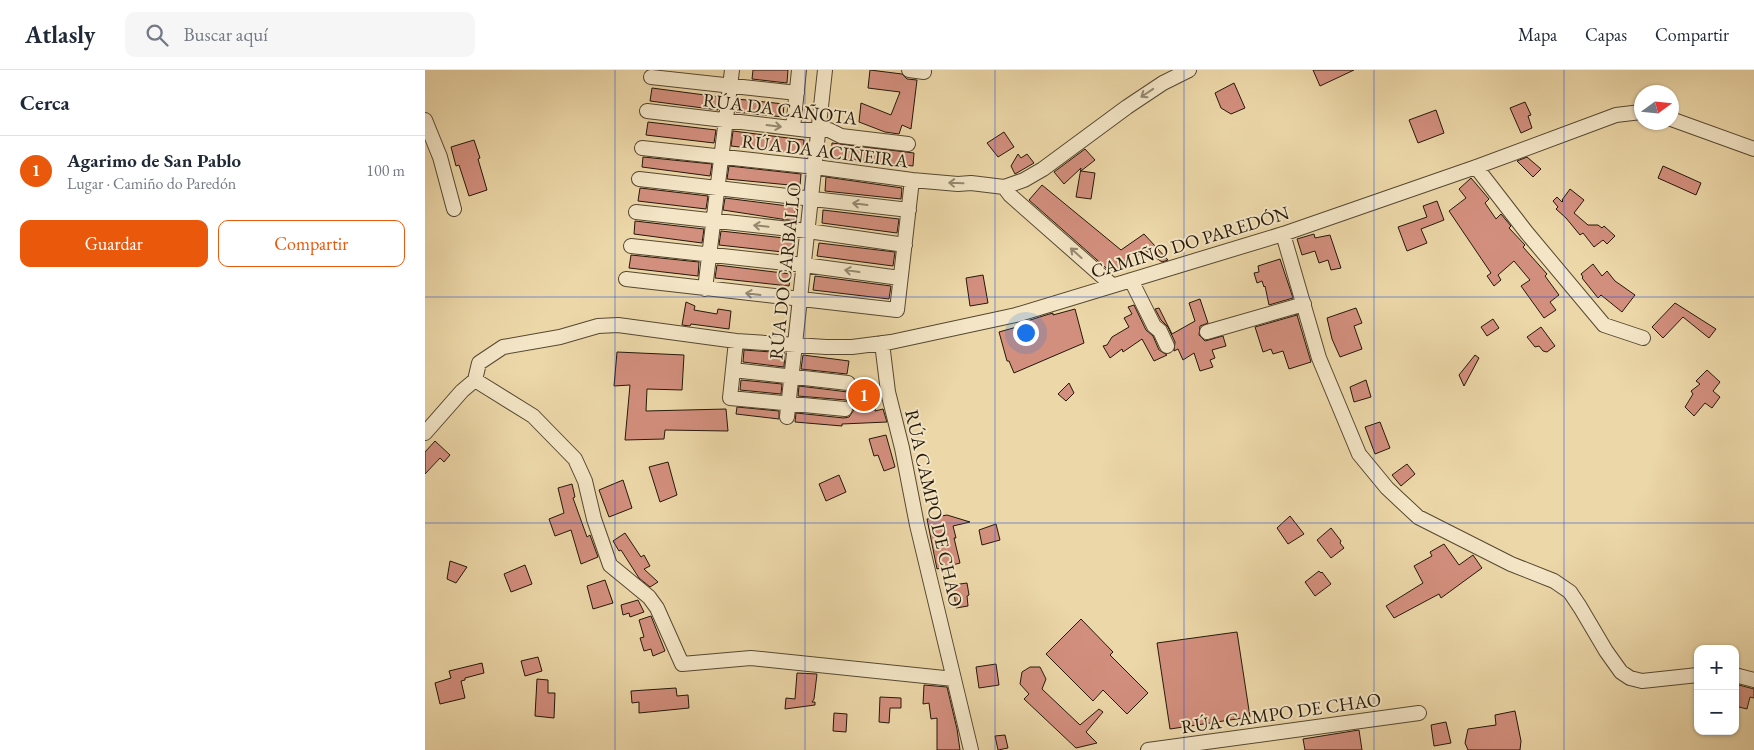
<!DOCTYPE html>
<html lang="es">
<meta charset="utf-8">
<style>
:root{--surface:#fff;--page:#f6f6f7;--text:#1f2937;--muted:#747a83;--line:#e0e1e3;--accent:#ea580c}
body{margin:0;font-family:"EB Garamond",serif;background:var(--page);color:var(--text)}
.controls{position:absolute;right:15px;bottom:15px;display:grid;overflow:hidden;border-radius:10px;box-shadow:0 1px 4px #0004}
.controls button{width:45px;height:45px;display:grid;place-items:center;padding:0;border:0;border-bottom:1px solid var(--line);background:var(--surface);color:var(--text);font:25px sans-serif}
.compass{position:absolute;left:1209px;top:15px;width:45px;height:45px;border-radius:50%;background:var(--surface);box-shadow:0 1px 4px #0004;rotate:75deg}
.you{position:absolute;left:600px;top:262px;width:18px;height:18px;margin:-12px;border:4px solid #fff;border-radius:50%;background:#1a73e8;box-shadow:0 0 0 8px #1a73e833}
.badge{display:grid;place-items:center;width:32px;height:32px;border-radius:50%;background:var(--accent);color:#fff;font-size:16px;font-weight:700}
.pin{position:absolute;translate:-50% -50%;border:2px solid #fff;box-shadow:0 1px 5px #0006}
.list{margin:0;padding:0;list-style:none}
h2{display:flex;justify-content:space-between;align-items:center;height:65px;margin:0;padding:0 20px;font-size:21px}
h2 small{font-size:16px;font-weight:400;color:var(--muted)}
.list li{display:grid;grid-template-columns:32px 1fr auto;gap:15px;align-items:center;box-sizing:border-box;height:70px;padding:0 20px;border-top:1px solid var(--line)}
.list b{display:block;font-size:19px;white-space:nowrap}
.list p{margin:0;font-size:16px;white-space:nowrap;color:var(--muted)}
.list em{font-size:16px;font-style:normal;color:var(--muted)}
.actions{display:flex;gap:10px;padding:15px 20px}
.actions a{flex:1;padding:11px 0;border:1px solid var(--accent);border-radius:10px;text-align:center;font-size:18px;color:var(--accent)}
.actions .main{background:var(--accent);color:#fff}
.icon{flex:none;width:28px;height:28px;fill:none;stroke:currentColor;stroke-width:2;stroke-linecap:round;stroke-linejoin:round}
.map{position:relative;flex:none;width:1329px;height:680px;overflow:hidden}
header{display:flex;align-items:center;gap:30px;box-sizing:border-box;height:70px;padding:0 25px;background:var(--surface);border-bottom:1px solid var(--line)}
header strong{font-size:24px}
nav{display:flex;gap:28px;margin-inline-start:auto;font-size:18px}
.search{width:350px;height:45px;background:var(--page);display:flex;align-items:center;gap:12px;box-sizing:border-box;padding:0 18px;border-radius:10px;color:var(--muted);font-size:19px}
main{display:flex}
aside{flex:1;background:var(--surface)}
.map>svg:first-child{display:block}
.building{fill:#d38f7e;stroke:#241809}
.lines{fill:none;stroke-linecap:round;stroke-linejoin:round}
.minor-casing{stroke:#564831;stroke-width:16}
.minor{stroke:#f3e5c6;stroke-width:14}
.oneway{stroke:#968971}
.grid{fill:none;stroke:#1d4ed8;stroke-width:1;stroke-opacity:0.55}
.labels{text-anchor:middle;dominant-baseline:central;stroke-width:4;stroke-linejoin:round;paint-order:stroke}
.street-label{font-size:19px;fill:#241809;stroke:#f3e5c6}
</style>
<header>
<strong>Atlasly</strong>
<div class="search"><svg class="icon" aria-label="search" viewBox="0 0 24 24"><circle cx="10" cy="10" r="6"/><path d="M15 15l6 6"/></svg>Buscar aquí</div>
<nav><a>Mapa</a><a>Capas</a><a>Compartir</a></nav>
</header>
<main>
<aside>
<h2>Cerca<small></small></h2>
<ul class="list">
<li><span class="badge">1</span><div><b>Agarimo de San Pablo</b><p>Lugar · Camiño do Paredón</p></div><em>100 m</em></li>
</ul>
<div class="actions"><a class="main">Guardar</a><a>Compartir</a></div>
</aside>
<div class="map">
<svg width="1329" height="680" viewBox="0 0 1329 680">
<rect width="100%" height="100%" fill="#ecd7a8"/>
<filter id="stains"><feTurbulence type="fractalNoise" baseFrequency=".004" numOctaves="4"/><feColorMatrix values="0 0 0 0 .2 0 0 0 0 .09 0 0 0 0 .02 0 0 0 .5 -.17"/></filter>
<radialGradient id="worn" r=".72"><stop offset=".6" stop-color="#630" stop-opacity="0"/><stop offset="1" stop-color="#630" stop-opacity=".3"/></radialGradient>
<path class="building" d="M 328,0 L 363,0 L 362,13 L 327,9 Z
M 445,0 L 477,4 L 482,9 L 492,10 L 486,59 L 477,55 L 474,64 L 460,62 L 434,52 L 436,33 L 466,45 L 475,22 L 443,18 Z
M 888,0 L 929,0 L 895,16 Z
M 809,13 L 820,38 L 806,44 L 796,38 L 790,23 Z
M 227,18 L 295,27 L 293,40 L 225,31 Z
M 312,29 L 359,34 L 358,47 L 311,42 Z
M 1100,32 L 1106,45 L 1103,46 L 1107,58 L 1096,63 L 1085,38 Z
M 1011,40 L 1019,63 L 993,73 L 984,50 Z
M 223,52 L 291,60 L 289,73 L 221,65 Z
M 308,61 L 379,70 L 378,84 L 306,76 Z
M 579,62 L 589,77 L 573,87 L 562,73 Z
M 49,70 L 55,88 L 53,89 L 62,120 L 44,126 L 34,95 L 31,96 L 26,77 Z
M 407,73 L 489,83 L 488,96 L 406,87 Z
M 660,79 L 670,90 L 656,101 L 670,103 L 666,129 L 651,127 L 656,98 L 639,114 L 629,102 Z
M 593,84 L 596,88 L 602,84 L 609,93 L 590,104 L 586,96 Z
M 218,87 L 287,94 L 285,106 L 217,97 Z
M 1102,87 L 1116,99 L 1108,107 L 1092,91 Z
M 304,96 L 376,104 L 375,116 L 302,109 Z
M 1238,96 L 1276,113 L 1271,125 L 1233,108 Z
M 401,107 L 477,118 L 476,129 L 400,121 Z
M 1046,108 L 1064,129 L 1060,133 L 1071,149 L 1076,144 L 1086,156 L 1084,158 L 1100,175 L 1098,177 L 1122,204 L 1120,206 L 1134,225 L 1125,232 L 1131,240 L 1119,248 L 1096,216 L 1105,210 L 1089,191 L 1073,205 L 1076,210 L 1069,216 L 1062,206 L 1066,203 L 1024,141 L 1041,128 L 1034,119 Z
M 617,115 L 696,180 L 719,164 L 743,190 L 737,192 L 727,185 L 725,186 L 722,181 L 711,186 L 707,182 L 688,204 L 604,130 Z
M 215,118 L 283,126 L 281,139 L 213,131 Z
M 1145,119 L 1159,130 L 1149,143 L 1163,155 L 1173,155 L 1177,158 L 1179,156 L 1190,166 L 1182,174 L 1178,170 L 1169,177 L 1158,163 L 1155,165 L 1141,148 L 1131,139 L 1133,137 L 1128,131 L 1132,127 L 1137,132 L 1138,131 L 1137,130 Z
M 300,128 L 371,137 L 369,151 L 298,140 Z
M 1012,131 L 1019,150 L 996,159 L 1002,173 L 982,181 L 973,157 L 1002,147 L 998,136 Z
M 398,140 L 474,149 L 472,163 L 397,153 Z
M 210,151 L 279,159 L 277,173 L 209,164 Z
M 296,161 L 368,169 L 367,183 L 294,175 Z
M 889,164 L 890,168 L 905,165 L 916,198 L 906,200 L 903,190 L 894,193 L 890,181 L 877,185 L 872,169 Z
M 394,173 L 470,182 L 468,196 L 392,186 Z
M 206,185 L 274,192 L 273,206 L 204,198 Z
M 855,189 L 868,228 L 844,235 L 840,216 L 839,217 L 837,211 L 832,213 L 829,203 L 834,202 L 833,196 Z
M 1168,194 L 1177,206 L 1182,201 L 1190,211 L 1210,225 L 1197,242 L 1176,225 L 1173,228 L 1157,208 L 1158,207 L 1156,204 Z
M 292,195 L 366,204 L 364,216 L 290,208 Z
M 558,205 L 563,233 L 545,236 L 541,208 Z
M 390,206 L 466,216 L 464,229 L 388,220 Z
M 775,229 L 783,253 L 775,256 L 774,265 L 780,271 L 798,266 L 801,276 L 787,280 L 790,288 L 785,290 L 788,297 L 775,301 L 769,283 L 758,290 L 753,279 L 749,281 L 750,272 L 743,257 L 736,250 L 730,239 L 734,238 L 747,264 L 770,251 L 764,233 Z
M 261,232 L 270,236 L 269,240 L 292,244 L 293,239 L 306,241 L 304,259 L 266,254 L 265,256 L 257,255 Z
M 1250,233 L 1291,259 L 1284,268 L 1258,247 L 1238,268 L 1227,257 Z
M 709,235 L 721,260 L 728,266 L 734,280 L 742,285 L 729,291 L 717,269 L 698,282 L 697,279 L 685,288 L 678,276 L 682,275 L 687,267 L 704,257 L 699,248 L 707,244 L 703,237 Z
M 931,238 L 937,253 L 929,256 L 937,279 L 915,287 L 907,269 L 902,248 Z
M 650,239 L 659,273 L 589,303 L 584,291 L 582,291 L 574,262 L 599,255 L 599,252 L 621,245 L 628,243 L 628,245 Z
M 872,245 L 886,292 L 864,299 L 858,281 L 848,284 L 846,279 L 838,282 L 830,257 Z
M 1068,249 L 1074,258 L 1062,266 L 1056,257 Z
M 1116,257 L 1130,276 L 1122,282 L 1118,281 L 1114,276 L 1110,277 L 1102,267 Z
M 319,280 L 360,283 L 359,297 L 318,292 Z
M 192,282 L 259,285 L 257,320 L 222,319 L 221,341 L 301,339 L 303,361 L 240,360 L 239,369 L 200,370 L 205,315 L 189,316 Z
M 378,285 L 424,291 L 422,304 L 376,299 Z
M 1050,285 L 1054,288 L 1039,316 L 1034,305 Z
M 1282,300 L 1295,312 L 1288,321 L 1295,327 L 1287,338 L 1280,333 L 1269,346 L 1260,337 L 1268,324 L 1266,321 L 1275,314 L 1271,311 Z
M 316,310 L 357,314 L 356,324 L 315,320 Z
M 431,310 L 452,313 L 450,341 L 458,339 L 462,352 L 417,354 L 417,356 L 370,352 L 371,343 L 419,348 L 424,347 L 429,340 L 428,335 L 421,330 L 373,326 L 374,316 L 423,322 L 430,319 Z
M 941,310 L 946,327 L 929,332 L 925,317 Z
M 644,313 L 649,323 L 641,331 L 633,324 Z
M 312,337 L 354,341 L 354,349 L 311,344 Z
M 955,352 L 965,378 L 950,384 L 940,357 Z
M 461,365 L 470,397 L 459,401 L 453,385 L 449,386 L 444,369 Z
M 10,371 L 25,385 L 19,392 L 15,388 L 0,404 L 0,382 Z
M 243,392 L 252,425 L 235,432 L 224,397 Z
M 982,394 L 990,404 L 976,416 L 967,405 Z
M 414,405 L 421,422 L 401,431 L 394,414 Z
M 198,410 L 207,438 L 184,447 L 174,420 Z
M 147,414 L 150,427 L 148,428 L 162,467 L 165,465 L 173,487 L 156,494 L 146,460 L 130,466 L 124,449 L 139,443 L 133,418 Z
M 522,445 L 545,452 L 528,456 L 531,468 L 529,468 L 535,493 L 512,499 L 502,449 Z
M 865,446 L 879,464 L 863,474 L 852,458 Z
M 571,454 L 575,470 L 557,475 L 554,460 Z
M 906,458 L 916,471 L 915,473 L 919,478 L 906,488 L 892,470 Z
M 200,463 L 216,487 L 219,485 L 225,496 L 219,499 L 233,512 L 225,517 L 214,508 L 196,480 L 194,481 L 188,471 Z
M 1019,474 L 1034,495 L 1048,485 L 1057,498 L 1016,528 L 1014,524 L 969,548 L 961,536 L 998,513 L 989,496 L 1007,486 L 1005,482 Z
M 25,491 L 42,497 L 31,513 L 22,509 Z
M 100,495 L 107,514 L 86,522 L 79,504 Z
M 894,501 L 896,503 L 897,502 L 906,514 L 890,526 L 880,512 Z
M 180,510 L 188,533 L 168,539 L 162,516 Z
M 542,513 L 544,525 L 542,526 L 543,536 L 531,538 L 528,515 Z
M 213,530 L 219,542 L 205,547 L 204,543 L 198,545 L 196,535 Z
M 226,546 L 240,581 L 228,586 L 226,579 L 219,581 L 215,568 L 219,567 L 214,550 Z
M 656,549 L 688,582 L 685,585 L 723,623 L 702,644 L 678,620 L 668,631 L 621,584 Z
M 812,562 L 825,647 L 745,659 L 732,573 Z
M 113,587 L 117,601 L 100,606 L 96,591 Z
M 57,593 L 59,603 L 40,608 L 40,610 L 36,611 L 40,628 L 15,634 L 10,613 L 26,608 L 24,601 Z
M 571,594 L 574,615 L 554,618 L 551,597 Z
M 605,597 L 615,597 L 621,609 L 617,619 L 655,655 L 674,639 L 678,642 L 661,662 L 672,673 L 651,678 L 599,629 L 604,624 L 595,614 L 597,602 Z
M 372,603 L 392,604 L 389,629 L 387,632 L 390,632 L 390,635 L 360,639 L 361,628 L 370,629 Z
M 112,609 L 123,610 L 123,623 L 130,623 L 129,648 L 110,646 Z
M 1310,614 L 1329,619 L 1329,628 L 1325,627 L 1322,639 L 1310,636 Z
M 499,615 L 522,617 L 532,659 L 535,680 L 512,680 L 512,648 L 506,649 L 504,633 L 498,634 Z
M 251,618 L 252,626 L 263,625 L 264,638 L 214,643 L 214,632 L 207,633 L 206,621 Z
M 455,627 L 476,628 L 476,638 L 465,638 L 464,653 L 454,652 Z
M 1090,641 L 1096,671 L 1095,680 L 1043,680 L 1040,673 L 1043,659 L 1071,655 L 1070,645 Z
M 409,643 L 422,644 L 421,662 L 408,661 Z
M 1021,652 L 1026,673 L 1009,676 L 1006,655 Z
M 934,660 L 937,680 L 880,680 L 878,669 Z
M 580,665 L 583,678 L 573,680 L 570,666 Z"/>
<g class="lines">
<defs>
<path id="minor" d="M 484,0 L 499,2
M 226,7 L 372,23
M 222,41 L 383,60 L 404,60 L 416,66 L 483,74
M 1246,49 L 1329,79
M 0,50 L 15,87 L 29,139
M 368,58 L 374,0
M 217,78 L 390,97 L 487,110 L 533,114 L 546,113 L 579,117 L 599,110 L 618,99 L 702,37 L 738,13 L 764,0
M 1051,97 L 1102,163 L 1179,255 L 1218,268
M 214,109 L 484,140
M 579,117 L 585,125 L 687,215
M 211,142 L 383,161 L 480,175
M 858,164 L 894,288 L 934,384 L 962,418 L 993,447 L 1086,494 L 1129,511 L 1145,522 L 1155,537 L 1181,581 L 1196,602 L 1205,608 L 1217,611 L 1273,605
M 206,176 L 379,195 L 475,208
M 201,209 L 472,240 L 487,110
M 706,210 L 729,256 L 735,261 L 742,276
M 280,219 L 307,0
M 782,262 L 879,234
M 311,271 L 305,328 L 420,339
M 457,273 L 463,322 L 477,378 L 492,455 L 546,680
M 308,300 L 423,313
M 50,310 L 54,293 L 78,277 L 135,267 L 173,256 L 193,255 L 311,271 L 401,277 L 427,277 L 466,272 L 591,245 L 858,164 L 1051,97 L 1191,45 L 1216,42
M 362,347 L 400,0
M 0,363 L 37,321 L 50,310 L 108,346 L 150,389 L 160,411 L 169,449 L 185,495 L 224,527 L 232,538 L 257,594 L 326,588 L 529,609
M 1310,605 L 1329,610
M 723,680 L 994,643"/>
</defs>
<use href="#minor" class="minor-casing"/>
<use href="#minor" class="minor"/>
</g>
<defs><path id="oneway-shaft" d="M-6 0H5M1.5-3L5.5 0L1.5 3" fill="none" stroke-width="1.6" stroke-linecap="round" stroke-linejoin="round" transform="scale(1.25)"/></defs>
<g class="oneway">
<use href="#oneway-shaft" transform="translate(722 23) rotate(146)"/>
<use href="#oneway-shaft" transform="translate(349 56) rotate(7)"/>
<use href="#oneway-shaft" transform="translate(531 113) rotate(-178)"/>
<use href="#oneway-shaft" transform="translate(435 134) rotate(-173)"/>
<use href="#oneway-shaft" transform="translate(336 156) rotate(-174)"/>
<use href="#oneway-shaft" transform="translate(651 183) rotate(-138)"/>
<use href="#oneway-shaft" transform="translate(427 201) rotate(-172)"/>
<use href="#oneway-shaft" transform="translate(328 224) rotate(-173)"/>
</g>
<path class="grid" d="M 190,0 L 190,680M 380,0 L 380,680M 570,0 L 570,680M 759,0 L 759,680M 949,0 L 949,680M 1139,0 L 1139,680M 0,227 L 1329,227M 0,453 L 1329,453"/>
<g class="labels">
<g class="street-label">
<text transform="translate(355 39) rotate(7)">RÚA DA CAÑOTA</text>
<text transform="translate(400 81) rotate(7)">RÚA DA ACIÑEIRA</text>
<text transform="translate(765 172) rotate(-17)">CAMIÑO DO PAREDÓN</text>
<text transform="translate(360 201) rotate(-84)">RÚA DO CARBALLO</text>
<text transform="translate(509 438) rotate(77)">RÚA CAMPO DE CHAO</text>
<text transform="translate(856 643) rotate(-8)">RÚA CAMPO DE CHAO</text>
</g>
</g>
<rect width="100%" height="100%" filter="url(#stains)"/>
<rect width="100%" height="100%" fill="url(#worn)"/>
</svg>
<div class="controls">
<button>+</button>
<button>−</button>
</div>
<svg class="compass" viewBox="-18 -18 36 36"><path d="M0-13l5 13h-10z" fill="#e53935"/><path d="M0 13l5-13h-10z" fill="#747a83"/></svg>
<div class="you"></div>
<div class="pin badge" style="left:439px;top:325px">1</div>
</div>
</main>
